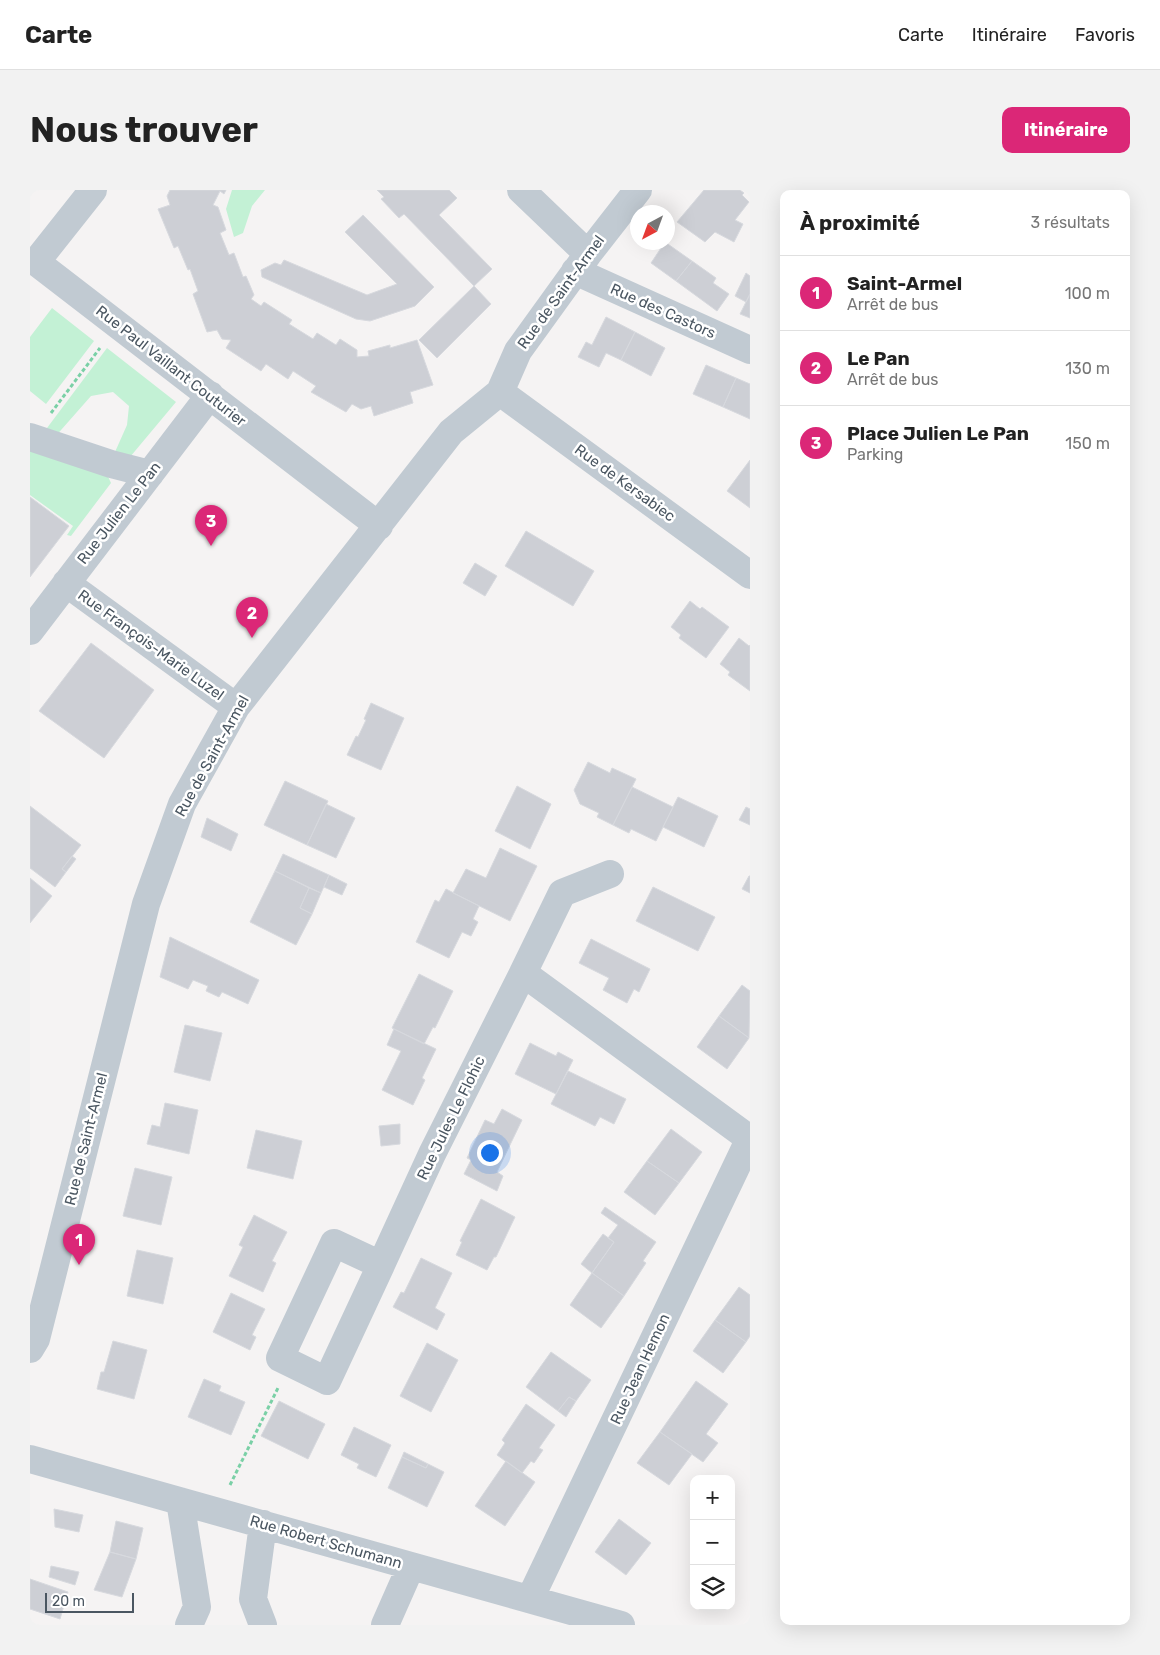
<!DOCTYPE html>
<html lang="fr">
<meta charset="utf-8">
<style>
:root{--surface:#fff;--page:#f2f2f2;--text:#222;--muted:#767676;--line:#e0e0e0;--accent:#db2777}
body{margin:0;font-family:Rubik,sans-serif;background:var(--page);color:var(--text)}
.controls{position:absolute;right:15px;bottom:15px;display:grid;overflow:hidden;border-radius:10px;box-shadow:0 5px 20px #0002}
.controls button{width:45px;height:45px;display:grid;place-items:center;padding:0;border:0;border-bottom:1px solid var(--line);background:var(--surface);color:var(--text);font:25px sans-serif}
.compass{position:absolute;left:600px;top:15px;width:45px;height:45px;border-radius:50%;background:var(--surface);box-shadow:0 5px 20px #0002;rotate:221deg}
.scale{position:absolute;left:15px;bottom:12px;width:89px;box-sizing:border-box;padding-left:5px;border:2px solid #4a5661;border-top:0;font-size:14px;line-height:18px;white-space:nowrap;color:#4a5661;-webkit-text-stroke:4px #fff;paint-order:stroke}
.you{position:absolute;left:459px;top:962px;width:18px;height:18px;margin:-12px;border:4px solid #fff;border-radius:50%;background:#1a73e8;box-shadow:0 0 0 8px #1a73e833}
.badge{display:grid;place-items:center;width:32px;height:32px;border-radius:50%;background:var(--accent);color:#fff;font-size:16px;font-weight:700}
.pin{position:absolute;translate:-50% -41px;filter:drop-shadow(0 1px 2px #0008)}
.pin::after{content:'';position:absolute;top:26px;width:18px;height:15px;background:inherit;clip-path:polygon(0 0,100% 0,50% 100%)}
.list{margin:0;padding:0;list-style:none}
h2{display:flex;justify-content:space-between;align-items:center;height:65px;margin:0;padding:0 20px;font-size:21px}
h2 small{font-size:16px;font-weight:400;color:var(--muted)}
.list li{display:grid;grid-template-columns:32px 1fr auto;gap:15px;align-items:center;box-sizing:border-box;height:75px;padding:0 20px;border-top:1px solid var(--line)}
.list b{display:block;font-size:19px;white-space:nowrap}
.list p{margin:0;font-size:16px;white-space:nowrap;color:var(--muted)}
.list em{font-size:16px;font-style:normal;color:var(--muted)}
.icon{flex:none;width:28px;height:28px;fill:none;stroke:currentColor;stroke-width:2;stroke-linecap:round;stroke-linejoin:round}
.map{position:relative;flex:none;width:720px;height:1435px;overflow:hidden;border-radius:10px}
header{display:flex;align-items:center;gap:30px;box-sizing:border-box;height:70px;padding:0 25px;background:var(--surface);border-bottom:1px solid var(--line)}
header strong{font-size:24px}
nav{display:flex;gap:28px;margin-inline-start:auto;font-size:18px}
.intro{display:flex;align-items:center;justify-content:space-between;box-sizing:border-box;height:120px;padding:0 30px}
h1{margin:0;font-size:35px}
.button{padding:12px 22px;border-radius:10px;background:var(--accent);color:#fff;font-size:18px;font-weight:700}
main{display:flex;gap:30px;padding:0 30px}
aside{flex:1;background:var(--surface);border-radius:10px;box-shadow:0 5px 20px #0002}
.map>svg:first-child{display:block}
.green{fill:#c3f1d5}
.building{fill:#cdcfd5;stroke:#d7d9de}
.lines{fill:none;stroke-linecap:round;stroke-linejoin:round}
.path{stroke:#7ad0a6;stroke-width:3;stroke-dasharray:4 2.5;stroke-linecap:butt}
.minor{stroke:#c1cad2;stroke-width:28}
.labels{text-anchor:middle;dominant-baseline:central;stroke-width:5;stroke-linejoin:round;paint-order:stroke}
.street-label{font-size:15px;fill:#4a5661;stroke:#fff}
</style>
<header>
<strong>Carte</strong>
<nav><a>Carte</a><a>Itinéraire</a><a>Favoris</a></nav>
</header>
<div class="intro"><h1>Nous trouver</h1><a class="button">Itinéraire</a></div>
<main>
<div class="map">
<svg width="720" height="1435" viewBox="0 0 720 1435">
<rect width="100%" height="100%" fill="#f5f3f3"/>
<path class="green" d="M 202,0 L 235,0 L 222,16 L 213,43 L 204,47 L 196,19 Z
M 22,118 L 64,151 L 16,214 L 0,201 L 0,147 Z
M 77,158 L 146,212 L 100,267 L 85,262 L 97,235 L 99,216 L 83,202 L 61,206 L 24,248 L 14,242 Z
M 0,259 L 75,280 L 81,293 L 41,346 L 37,345 L 43,336 L 0,305 Z"/>
<path class="building" d="M 140,0 L 196,0 L 194,4 L 190,1 L 183,15 L 188,17 L 196,40 L 190,43 L 199,65 L 204,63 L 213,87 L 216,86 L 224,105 L 221,109 L 231,116 L 234,112 L 262,130 L 259,134 L 283,149 L 287,143 L 306,155 L 310,149 L 327,160 L 327,167 L 339,166 L 338,161 L 360,155 L 360,158 L 387,150 L 403,195 L 380,202 L 383,213 L 344,226 L 341,216 L 331,219 L 322,214 L 316,222 L 281,202 L 286,196 L 263,181 L 258,189 L 236,174 L 231,181 L 196,158 L 201,150 L 192,149 L 187,140 L 177,142 L 163,104 L 168,101 L 160,79 L 158,80 L 148,56 L 144,58 L 128,19 L 140,15 L 137,6 Z
M 347,0 L 419,0 L 427,8 L 409,25 L 462,79 L 444,96 L 374,24 L 369,28 L 351,9 L 354,7 Z
M 674,0 L 710,0 L 714,3 L 712,5 L 719,12 L 705,30 L 713,34 L 704,52 L 685,42 L 675,52 L 647,32 Z
M 333,25 L 404,97 L 385,116 L 340,131 L 326,129 L 232,87 L 231,80 L 245,73 L 251,75 L 254,70 L 337,105 L 367,94 L 315,42 Z
M 635,52 L 662,71 L 646,91 L 621,73 Z
M 662,71 L 686,88 L 683,93 L 699,104 L 687,121 L 646,91 Z
M 716,83 L 720,86 L 720,104 L 716,112 L 705,106 Z
M 444,96 L 461,114 L 407,168 L 389,150 Z
M 720,104 L 720,128 L 710,124 Z
M 576,127 L 605,142 L 591,170 L 576,163 L 569,177 L 548,167 L 556,152 L 562,155 Z
M 605,142 L 635,158 L 621,186 L 591,170 Z
M 676,175 L 706,188 L 693,217 L 663,204 Z
M 706,188 L 720,194 L 720,229 L 693,217 Z
M 720,270 L 720,318 L 697,301 Z
M 0,307 L 39,336 L 0,387 Z
M 496,341 L 564,381 L 543,416 L 475,376 Z
M 445,373 L 467,386 L 455,406 L 433,393 Z
M 660,411 L 670,419 L 672,417 L 699,437 L 676,468 L 649,448 L 651,445 L 641,437 Z
M 709,448 L 719,456 L 720,455 L 720,501 L 698,485 L 700,482 L 690,474 Z
M 61,453 L 124,500 L 74,568 L 9,521 Z
M 341,513 L 374,528 L 351,580 L 317,565 L 326,546 L 328,547 L 336,530 L 334,529 Z
M 558,572 L 580,583 L 582,578 L 606,589 L 583,635 L 567,627 L 569,623 L 550,614 L 544,600 Z
M 255,591 L 298,611 L 277,655 L 234,635 Z
M 487,596 L 521,614 L 500,659 L 465,641 Z
M 602,597 L 643,617 L 626,651 L 601,639 L 599,643 L 583,635 Z
M 648,607 L 688,626 L 674,657 L 633,637 Z
M 296,614 L 325,628 L 306,668 L 277,655 Z
M 0,616 L 51,655 L 32,679 L 36,682 L 25,697 L 0,678 Z
M 716,617 L 720,619 L 720,635 L 709,630 Z
M 177,628 L 208,644 L 201,661 L 171,647 Z
M 470,658 L 507,676 L 480,731 L 423,703 L 436,679 L 456,688 Z
M 253,664 L 299,685 L 291,703 L 245,681 Z
M 42,666 L 46,669 L 36,682 L 32,679 Z
M 245,681 L 279,698 L 270,718 L 282,724 L 266,755 L 220,732 Z
M 299,685 L 317,694 L 312,705 L 294,697 Z
M 719,686 L 720,686 L 720,703 L 712,699 Z
M 0,688 L 22,706 L 0,733 Z
M 623,697 L 685,727 L 668,761 L 606,731 Z
M 279,698 L 291,703 L 282,724 L 270,718 Z
M 416,699 L 449,716 L 443,729 L 448,732 L 441,746 L 432,742 L 419,768 L 386,752 L 405,710 L 409,712 Z
M 140,747 L 229,790 L 218,814 L 192,802 L 189,807 L 176,801 L 178,796 L 163,790 L 158,799 L 130,787 Z
M 561,749 L 620,779 L 609,802 L 604,799 L 597,813 L 573,800 L 579,788 L 549,773 Z
M 389,784 L 423,801 L 405,838 L 403,837 L 394,854 L 362,838 Z
M 712,795 L 720,801 L 719,848 L 689,826 Z
M 689,826 L 719,848 L 697,879 L 667,857 Z
M 155,835 L 192,843 L 180,891 L 144,882 Z
M 364,839 L 406,859 L 392,888 L 395,890 L 383,915 L 352,900 L 371,861 L 357,855 Z
M 500,853 L 526,866 L 528,862 L 543,870 L 526,904 L 485,884 Z
M 538,881 L 596,909 L 584,934 L 570,927 L 565,936 L 521,914 Z
M 135,913 L 168,920 L 159,964 L 117,954 L 122,935 L 130,937 Z
M 472,919 L 492,930 L 467,982 L 473,986 L 467,1001 L 434,984 L 441,970 L 437,968 L 455,930 L 464,934 Z
M 370,934 L 370,954 L 351,956 L 349,936 Z
M 641,939 L 672,962 L 649,993 L 617,971 Z
M 226,940 L 272,951 L 263,989 L 217,978 Z
M 617,971 L 649,993 L 625,1025 L 594,1002 Z
M 105,978 L 142,987 L 131,1035 L 93,1026 Z
M 451,1009 L 485,1027 L 466,1067 L 464,1067 L 457,1080 L 426,1065 L 432,1052 L 430,1051 Z
M 575,1017 L 626,1052 L 613,1071 L 616,1073 L 594,1106 L 562,1083 L 584,1052 L 578,1048 L 588,1035 L 571,1023 Z
M 224,1025 L 257,1042 L 242,1071 L 246,1073 L 233,1102 L 199,1086 L 213,1057 L 209,1055 Z
M 573,1044 L 584,1052 L 562,1083 L 551,1074 Z
M 107,1060 L 143,1068 L 133,1114 L 97,1106 Z
M 391,1068 L 422,1083 L 405,1118 L 415,1124 L 407,1140 L 363,1117 L 371,1102 L 374,1103 Z
M 562,1083 L 594,1106 L 571,1138 L 540,1115 Z
M 709,1097 L 720,1105 L 720,1146 L 716,1152 L 685,1130 Z
M 201,1103 L 235,1119 L 222,1145 L 226,1147 L 220,1160 L 183,1142 Z
M 685,1130 L 716,1152 L 693,1183 L 663,1161 Z
M 83,1151 L 117,1160 L 104,1209 L 67,1199 L 71,1182 L 74,1182 Z
M 397,1153 L 428,1170 L 401,1222 L 370,1206 Z
M 521,1162 L 561,1190 L 546,1211 L 539,1207 L 528,1221 L 496,1197 Z
M 174,1189 L 191,1196 L 189,1201 L 215,1212 L 201,1245 L 158,1227 Z
M 666,1191 L 698,1214 L 676,1244 L 688,1253 L 673,1272 L 630,1242 Z
M 539,1207 L 546,1211 L 536,1227 L 528,1221 Z
M 249,1211 L 295,1234 L 278,1269 L 231,1246 Z
M 496,1214 L 525,1235 L 509,1258 L 513,1260 L 504,1273 L 501,1271 L 492,1283 L 467,1265 L 475,1253 L 472,1250 Z
M 324,1237 L 361,1255 L 346,1287 L 327,1278 L 329,1274 L 311,1265 Z
M 630,1242 L 662,1264 L 639,1295 L 607,1273 Z
M 374,1262 L 398,1274 L 396,1278 L 372,1267 Z
M 372,1267 L 396,1278 L 398,1274 L 414,1282 L 397,1317 L 358,1298 Z
M 476,1271 L 505,1292 L 475,1336 L 445,1316 Z
M 24,1319 L 53,1325 L 49,1342 L 25,1337 Z
M 589,1329 L 621,1353 L 596,1385 L 565,1362 Z
M 86,1331 L 113,1338 L 106,1369 L 80,1362 Z
M 80,1362 L 106,1369 L 92,1407 L 64,1400 Z
M 21,1376 L 49,1382 L 45,1395 L 19,1387 Z
M 0,1389 L 38,1402 L 30,1429 L 0,1419 Z"/>
<g class="lines">
<path class="path" d="M 21,223 L 70,158
M 200,1295 L 248,1198"/>
<path class="minor" d="M 63,0 L 6,72 L 349,336
M 491,0 L 558,64
M 545,81 L 720,160
M 470,202 L 720,385
M 0,247 L 81,274 L 120,284
M 36,393 L 206,517
M 0,441 L 180,205
M 493,783 L 532,703 L 580,684
M 351,1075 L 297,1191 L 250,1168 L 304,1053 L 351,1075 L 402,964 L 493,783 L 720,949
M 0,1159 L 6,1149 L 116,714 L 152,614 L 206,517 L 421,242 L 470,202 L 488,161 L 558,64 L 608,0
M 0,1269 L 591,1435
M 150,1311 L 167,1417 L 159,1435
M 500,1409 L 720,948
M 233,1435 L 223,1409 L 233,1334
M 355,1435 L 381,1376"/>
</g>
<g class="labels">
<g class="street-label">
<text transform="translate(531 102) rotate(-54)">Rue de Saint-Armel</text>
<text transform="translate(633 121) rotate(24)">Rue des Castors</text>
<text transform="translate(141 176) rotate(38)">Rue Paul Vaillant Couturier</text>
<text transform="translate(595 293) rotate(36)">Rue de Kersabiec</text>
<text transform="translate(89 323) rotate(-52)">Rue Julien Le Pan</text>
<text transform="translate(121 455) rotate(36)">Rue François-Marie Luzel</text>
<text transform="translate(182 566) rotate(-61)">Rue de Saint-Armel</text>
<text transform="translate(421 928) rotate(-64)">Rue Jules Le Flohic</text>
<text transform="translate(56 949) rotate(-76)">Rue de Saint-Armel</text>
<text transform="translate(610 1179) rotate(-65)">Rue Jean Hemon</text>
<text transform="translate(296 1352) rotate(16)">Rue Robert Schumann</text>
</g>
</g>
</svg>
<div class="controls">
<button>+</button>
<button>−</button>
<button><svg class="icon" aria-label="layers" viewBox="0 0 24 24"><path d="M12 4l9 5-9 5-9-5zM3 14l9 5 9-5"/></svg></button>
</div>
<svg class="compass" viewBox="-18 -18 36 36"><path d="M0-13l5 13h-10z" fill="#e53935"/><path d="M0 13l5-13h-10z" fill="#767676"/></svg>
<div class="scale">20 m</div>
<div class="you"></div>
<div class="pin badge" style="left:49px;top:1075px">1</div>
<div class="pin badge" style="left:222px;top:448px">2</div>
<div class="pin badge" style="left:181px;top:356px">3</div>
</div>
<aside>
<h2>À proximité<small>3 résultats</small></h2>
<ul class="list">
<li><span class="badge">1</span><div><b>Saint-Armel</b><p>Arrêt de bus</p></div><em>100 m</em></li>
<li><span class="badge">2</span><div><b>Le Pan</b><p>Arrêt de bus</p></div><em>130 m</em></li>
<li><span class="badge">3</span><div><b>Place Julien Le Pan</b><p>Parking</p></div><em>150 m</em></li>
</ul>
</aside>
</main>
